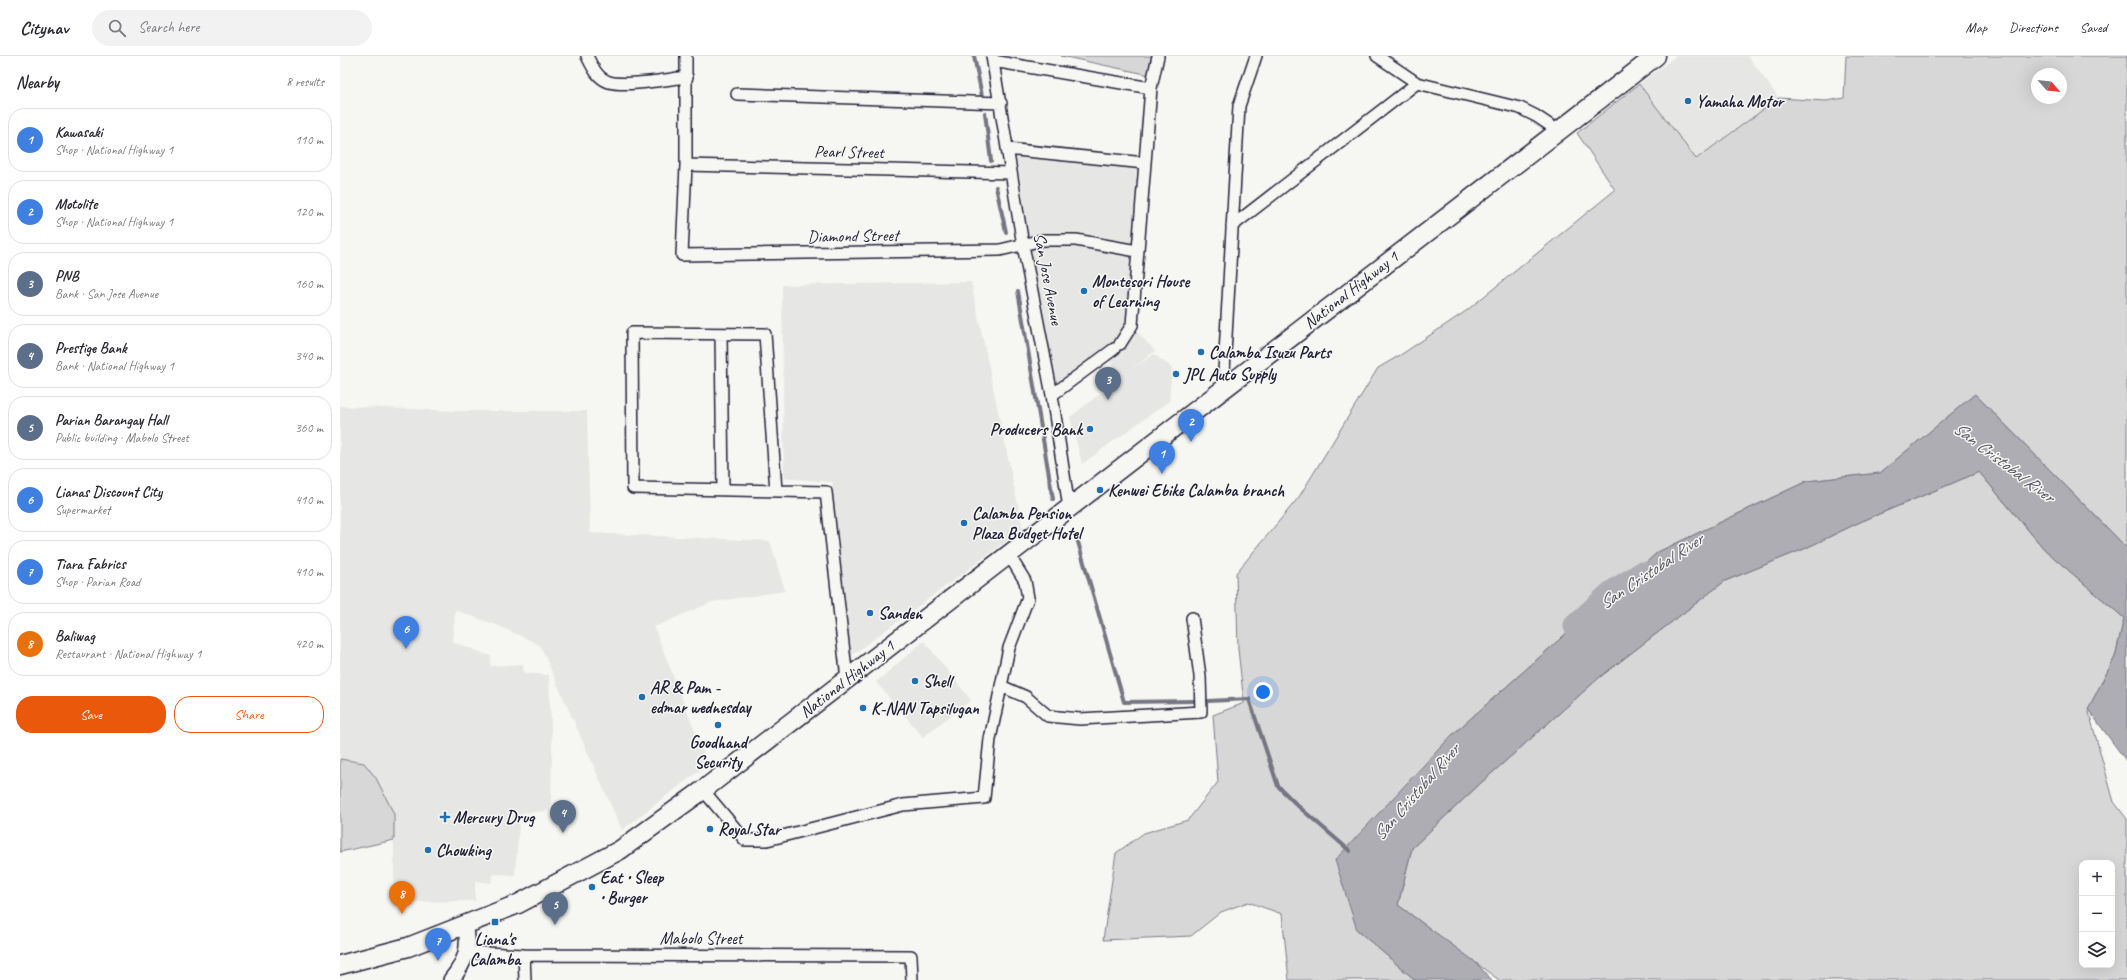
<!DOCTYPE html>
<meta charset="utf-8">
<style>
:root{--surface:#fff;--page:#f2f2f3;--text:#2b2b33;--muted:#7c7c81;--line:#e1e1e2;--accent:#ea580c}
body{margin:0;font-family:Caveat,sans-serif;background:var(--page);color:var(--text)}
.controls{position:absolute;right:12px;bottom:12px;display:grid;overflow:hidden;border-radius:8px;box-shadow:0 4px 16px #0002}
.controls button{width:36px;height:36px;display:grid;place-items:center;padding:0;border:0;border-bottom:1px solid var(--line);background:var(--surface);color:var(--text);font:20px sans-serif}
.compass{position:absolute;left:1691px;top:12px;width:36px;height:36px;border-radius:50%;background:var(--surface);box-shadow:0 4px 16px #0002;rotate:117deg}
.you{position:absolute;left:923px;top:636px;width:14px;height:14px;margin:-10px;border:3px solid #fff;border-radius:50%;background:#1a73e8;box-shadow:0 0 0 6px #1a73e833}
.badge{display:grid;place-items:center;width:26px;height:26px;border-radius:50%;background:var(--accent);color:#fff;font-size:13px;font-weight:700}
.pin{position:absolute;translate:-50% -33px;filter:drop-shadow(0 1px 2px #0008)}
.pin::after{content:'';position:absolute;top:21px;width:14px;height:12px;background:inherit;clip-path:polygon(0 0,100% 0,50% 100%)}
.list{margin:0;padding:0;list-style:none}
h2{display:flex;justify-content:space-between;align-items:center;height:52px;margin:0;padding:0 16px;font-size:17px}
h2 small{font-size:13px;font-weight:400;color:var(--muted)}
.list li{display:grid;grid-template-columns:26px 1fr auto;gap:12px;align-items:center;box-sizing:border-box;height:64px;margin:0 8px 8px;padding:0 8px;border:1px solid var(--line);border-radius:16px}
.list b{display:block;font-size:15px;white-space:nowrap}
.list p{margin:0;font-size:13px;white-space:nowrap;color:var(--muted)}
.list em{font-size:13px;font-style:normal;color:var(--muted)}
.actions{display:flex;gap:8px;padding:12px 16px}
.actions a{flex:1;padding:9px 0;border:1px solid var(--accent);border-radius:16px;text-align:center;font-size:14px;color:var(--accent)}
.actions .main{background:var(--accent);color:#fff}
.icon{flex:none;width:22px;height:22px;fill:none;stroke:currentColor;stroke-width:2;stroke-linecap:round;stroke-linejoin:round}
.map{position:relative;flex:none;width:1787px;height:924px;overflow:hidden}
header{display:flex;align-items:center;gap:24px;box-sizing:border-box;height:56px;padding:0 20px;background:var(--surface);border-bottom:1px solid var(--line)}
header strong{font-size:19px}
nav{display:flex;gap:22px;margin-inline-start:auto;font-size:14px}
.search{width:280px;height:36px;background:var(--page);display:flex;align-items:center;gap:10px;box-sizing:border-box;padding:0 14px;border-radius:22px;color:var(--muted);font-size:15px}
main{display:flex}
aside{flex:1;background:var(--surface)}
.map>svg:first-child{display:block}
.built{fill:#e6e6e4}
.green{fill:#d7d7d7;stroke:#7c7c89;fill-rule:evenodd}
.water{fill:#adadb3;stroke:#757583}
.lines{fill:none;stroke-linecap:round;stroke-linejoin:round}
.stream{stroke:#757583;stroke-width:4}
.river{stroke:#adadb3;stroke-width:25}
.minor-casing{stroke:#22223b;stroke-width:14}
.secondary-casing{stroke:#22223b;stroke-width:18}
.trunk-casing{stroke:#22223b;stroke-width:21}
.minor{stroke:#f6f6f2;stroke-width:11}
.secondary{stroke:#f6f6f2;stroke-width:15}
.trunk{stroke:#f6f6f2;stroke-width:18}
.poi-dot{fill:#1f6fb2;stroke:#f6f6f2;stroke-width:1.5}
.labels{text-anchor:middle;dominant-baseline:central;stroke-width:3;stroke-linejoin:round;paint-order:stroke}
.poi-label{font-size:17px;font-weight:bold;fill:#22223b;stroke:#f6f6f2;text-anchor:start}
.street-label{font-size:17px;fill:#22223b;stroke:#f6f6f2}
.water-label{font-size:18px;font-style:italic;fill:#535365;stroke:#f6f6f2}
</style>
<header>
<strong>Citynav</strong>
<div class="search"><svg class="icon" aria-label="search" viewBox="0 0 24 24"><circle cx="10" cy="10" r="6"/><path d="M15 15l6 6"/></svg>Search here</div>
<nav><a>Map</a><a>Directions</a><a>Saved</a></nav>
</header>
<main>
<aside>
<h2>Nearby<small>8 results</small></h2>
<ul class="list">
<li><span class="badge" style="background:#3f7fe0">1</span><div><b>Kawasaki</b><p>Shop · National Highway 1</p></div><em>110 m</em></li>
<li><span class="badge" style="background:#3f7fe0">2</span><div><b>Motolite</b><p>Shop · National Highway 1</p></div><em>120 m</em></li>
<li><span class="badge" style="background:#5c6f8a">3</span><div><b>PNB</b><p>Bank · San Jose Avenue</p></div><em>160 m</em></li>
<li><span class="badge" style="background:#5c6f8a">4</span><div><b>Prestige Bank</b><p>Bank · National Highway 1</p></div><em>340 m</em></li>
<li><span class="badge" style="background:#5c6f8a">5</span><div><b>Parian Barangay Hall</b><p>Public building · Mabolo Street</p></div><em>360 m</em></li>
<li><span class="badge" style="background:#3f7fe0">6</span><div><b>Lianas Discount City</b><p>Supermarket</p></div><em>410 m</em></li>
<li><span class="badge" style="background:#3f7fe0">7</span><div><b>Tiara Fabrics</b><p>Shop · Parian Road</p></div><em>410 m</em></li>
<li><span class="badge" style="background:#e8710a">8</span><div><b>Baliwag</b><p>Restaurant · National Highway 1</p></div><em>420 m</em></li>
</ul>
<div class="actions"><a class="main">Save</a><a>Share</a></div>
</aside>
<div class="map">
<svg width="1787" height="924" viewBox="0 0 1787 924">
<rect width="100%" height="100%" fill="#f6f6f2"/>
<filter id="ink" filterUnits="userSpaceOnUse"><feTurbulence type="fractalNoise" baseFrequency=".025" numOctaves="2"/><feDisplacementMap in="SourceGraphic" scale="8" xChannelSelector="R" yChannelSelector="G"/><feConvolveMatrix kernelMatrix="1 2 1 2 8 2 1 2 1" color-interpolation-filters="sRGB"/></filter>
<g filter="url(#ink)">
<path class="built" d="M 1336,0 L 1408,0 L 1439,42 L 1355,103 L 1299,28 Z
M 676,99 L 797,111 L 787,265 L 815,295 L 791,314 L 814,298 L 832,312 L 829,345 L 742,408 L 730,361 L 782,321 L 764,299 L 717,334 L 713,331 Z
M 631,226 L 683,473 L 508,602 L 492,426 L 444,422 L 442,229 Z
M 0,350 L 116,355 L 247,355 L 250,477 L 430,485 L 445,535 L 372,546 L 314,571 L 368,708 L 282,774 L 200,589 L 159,570 L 115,554 L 113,586 L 151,600 L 150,610 L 183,608 L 184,617 L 209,619 L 212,694 L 211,746 L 208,755 L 180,757 L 175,819 L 153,818 L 151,827 L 135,825 L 135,845 L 57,846 L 54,820 L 54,758 L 24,707 L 0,703 Z
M 584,585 L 631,644 L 583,681 L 536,626 Z"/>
<path class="green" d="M 721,0 L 813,0 L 810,19 Z
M 1506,0 L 1787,0 L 1787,492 L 1635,338 L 1540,417 L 1467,425 L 1318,496 L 1112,679 L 1017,874 L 1075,924 L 949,924 L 942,858 L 908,846 L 881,856 L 851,880 L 763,884 L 776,797 L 804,777 L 848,764 L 878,726 L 873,659 L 904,647 L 898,593 L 896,517 L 959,441 L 1038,312 L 1062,298 L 1126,255 L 1275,134 L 1237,77 L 1299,28 L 1356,103 L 1439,42 L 1486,45 L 1504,42 ZM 1697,18 L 1721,18 L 1721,42 L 1697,42 Z
M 1639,416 L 1705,494 L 1784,562 L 1775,601 L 1748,653 L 1774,746 L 1787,763 L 1787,924 L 1159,924 L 1058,849 L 1072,792 L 1142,726 L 1260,621 L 1385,525 L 1464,493 L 1520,466 ZM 1742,807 L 1772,807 L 1772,909 L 1742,909 Z
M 0,703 L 24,707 L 36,722 L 54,758 L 54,784 L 0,796 Z"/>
<path class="water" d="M 1635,338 L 1787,492 L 1787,706 L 1748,653 L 1775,601 L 1784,562 L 1705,494 L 1639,416 L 1520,466 L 1464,493 L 1385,525 L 1260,621 L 1142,726 L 1072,792 L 1058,849 L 1134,905 L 1152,924 L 1075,924 L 1017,874 L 995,804 L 1112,679 L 1318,496 L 1467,425 L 1540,417 Z"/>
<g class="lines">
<path class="stream" d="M 634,0 L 642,40
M 645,57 L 651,105
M 656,131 L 666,176
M 678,235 L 713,443
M 736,479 L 784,646 L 854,645
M 868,645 L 909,643 L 938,730 L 958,750 L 1010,795"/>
<path class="river" d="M 1236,570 L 1272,537 L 1302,518"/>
<defs>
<path id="minor" d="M 247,0 C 252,10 257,22 269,26 C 286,31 328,23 347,21
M 346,0 L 346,109 L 342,199 L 660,194 L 703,184 L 736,184 L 797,195
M 652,0 L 683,189 L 712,339 L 729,452
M 1037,0 L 1077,27 L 1180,52 L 1196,60 L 1217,74
M 653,5 L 811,32
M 397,38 L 661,47
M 667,93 L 805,107
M 346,109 L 671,117
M 892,170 L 1077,27
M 381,278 L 383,434
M 780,288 L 792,269 L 811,32 L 818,0
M 883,333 L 899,50 L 916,0
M 712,339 L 774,293
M 436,435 L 425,278 L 292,277 L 293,432 L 486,436 L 507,623
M 661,630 L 686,641 L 708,660 L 740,663 L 861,656 L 860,620 L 852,562
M 363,734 L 405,784 L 427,784 L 563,749 L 644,742 L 650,683 L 669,592 L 688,542 L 685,525 L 669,499
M 127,896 L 184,899 L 571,900 L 572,924
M 184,899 L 185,924"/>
<path id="secondary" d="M 111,924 C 125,907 131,891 125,870"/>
<path id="trunk" d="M 0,909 L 68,891 L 178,848 L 280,794 L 363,734 L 1316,0"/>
</defs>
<use href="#minor" class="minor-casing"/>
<use href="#secondary" class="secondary-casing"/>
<use href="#trunk" class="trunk-casing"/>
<use href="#minor" class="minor"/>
<use href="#secondary" class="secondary"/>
<use href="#trunk" class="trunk"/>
</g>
</g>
<g class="poi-dot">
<circle cx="1348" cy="45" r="4"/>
<circle cx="744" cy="235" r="4"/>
<circle cx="861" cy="296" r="4"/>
<circle cx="836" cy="318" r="4"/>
<circle cx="750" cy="373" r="4"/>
<circle cx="760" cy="434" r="4"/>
<circle cx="624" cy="467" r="4"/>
<circle cx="530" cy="557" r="4"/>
<circle cx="575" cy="625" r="4"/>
<circle cx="302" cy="641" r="4"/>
<circle cx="523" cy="652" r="4"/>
<circle cx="378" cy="669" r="4"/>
<path d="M103 755h4v4h4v4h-4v4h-4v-4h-4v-4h4z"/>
<circle cx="370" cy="773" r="4"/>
<circle cx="88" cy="794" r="4"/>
<circle cx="252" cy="831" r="4"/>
<rect x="151" y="862" width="8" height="8" rx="2"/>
</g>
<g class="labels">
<g class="poi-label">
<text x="1356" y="45">Yamaha Motor</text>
<text x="752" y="225">Montesori House<tspan x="752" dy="20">of Learning</tspan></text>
<text x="869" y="296">Calamba Isuzu Parts</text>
<text x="844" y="318">JPL Auto Supply</text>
<text x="742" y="373" text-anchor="end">Producers Bank</text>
<text x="768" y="434">Kenwei Ebike Calamba branch</text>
<text x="632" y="457">Calamba Pension<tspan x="632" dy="20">Plaza Budget Hotel</tspan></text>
<text x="538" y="557">Sanden</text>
<text x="583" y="625">Shell</text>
<text x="310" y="631">AR &amp; Pam -<tspan x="310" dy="20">edmar wednesday</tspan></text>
<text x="531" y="652">K-NAN Tapsilugan</text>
<text x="378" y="686" text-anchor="middle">Goodhand<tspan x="378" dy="20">Security</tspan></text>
<text x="113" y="761">Mercury Drug</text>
<text x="378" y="773">Royal Star</text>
<text x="96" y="794">Chowking</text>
<text x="260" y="821">Eat • Sleep<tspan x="260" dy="20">• Burger</tspan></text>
<text x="155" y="883" text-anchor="middle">Liana's<tspan x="155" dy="20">Calamba</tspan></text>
</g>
<g class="street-label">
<text transform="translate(509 96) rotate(1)">Pearl Street</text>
<text transform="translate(513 180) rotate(-1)">Diamond Street</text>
<text transform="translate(708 223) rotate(79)">San Jose Avenue</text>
<text transform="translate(1011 234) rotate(-38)">National Highway 1</text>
<text transform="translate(507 623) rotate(-38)">National Highway 1</text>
<text x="361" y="882">Mabolo Street</text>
</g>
<g class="water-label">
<text transform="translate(1664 406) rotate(37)">San Cristobal River</text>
<text transform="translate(1311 515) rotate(-34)">San Cristobal River</text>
<text transform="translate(1076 736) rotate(-49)">San Cristobal River</text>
</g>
</g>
</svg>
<div class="controls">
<button>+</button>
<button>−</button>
<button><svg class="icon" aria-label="layers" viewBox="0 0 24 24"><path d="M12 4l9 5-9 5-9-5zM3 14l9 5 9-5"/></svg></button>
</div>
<svg class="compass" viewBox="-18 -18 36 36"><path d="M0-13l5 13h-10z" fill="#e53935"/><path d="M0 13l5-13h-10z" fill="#7c7c81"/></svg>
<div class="you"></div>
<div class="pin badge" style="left:822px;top:418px;background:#3f7fe0">1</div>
<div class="pin badge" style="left:851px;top:386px;background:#3f7fe0">2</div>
<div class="pin badge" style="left:768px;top:344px;background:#5c6f8a">3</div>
<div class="pin badge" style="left:223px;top:777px;background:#5c6f8a">4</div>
<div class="pin badge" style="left:215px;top:869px;background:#5c6f8a">5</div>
<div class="pin badge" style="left:66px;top:593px;background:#3f7fe0">6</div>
<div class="pin badge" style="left:98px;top:905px;background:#3f7fe0">7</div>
<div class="pin badge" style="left:62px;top:858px;background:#e8710a">8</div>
</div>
</main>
